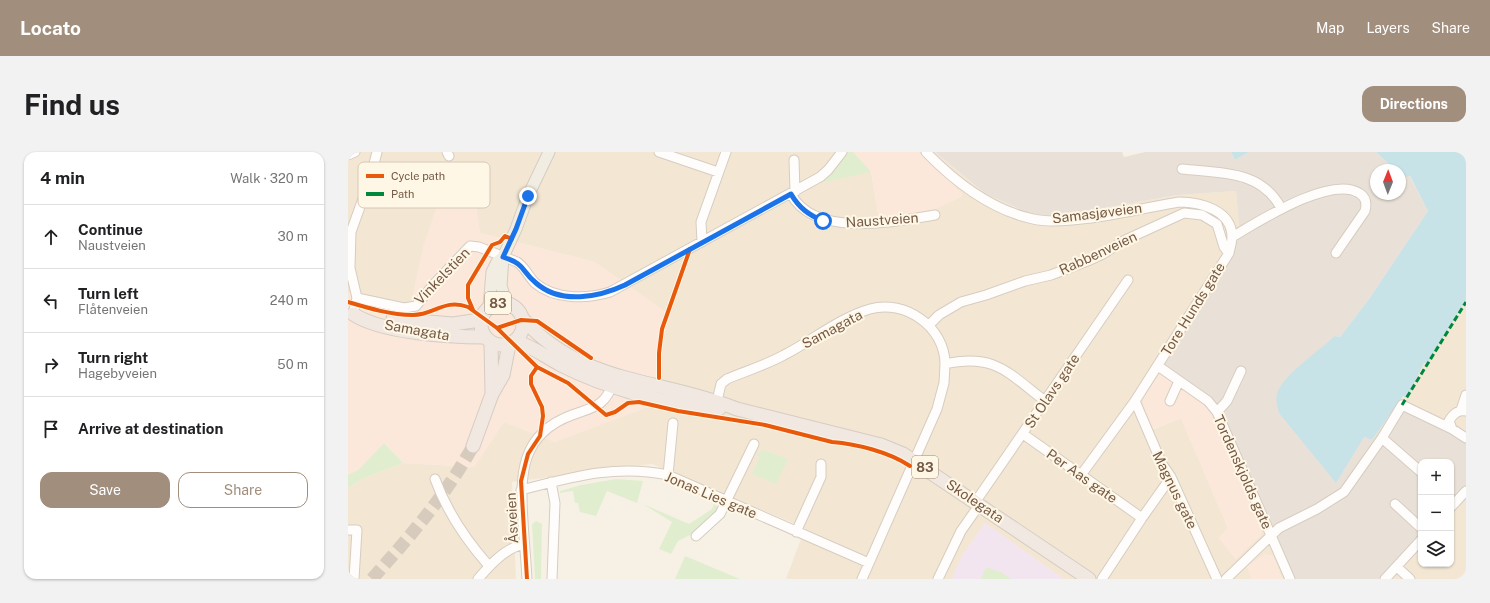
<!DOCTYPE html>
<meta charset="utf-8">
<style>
:root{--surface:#fff;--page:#f2f2f2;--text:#202124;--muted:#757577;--line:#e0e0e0;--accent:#a28e7d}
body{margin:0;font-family:"Public Sans",sans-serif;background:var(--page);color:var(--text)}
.controls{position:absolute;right:12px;bottom:12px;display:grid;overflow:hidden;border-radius:8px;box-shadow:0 1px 3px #0004}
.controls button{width:36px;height:36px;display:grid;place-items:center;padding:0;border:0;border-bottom:1px solid var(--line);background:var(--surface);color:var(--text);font:20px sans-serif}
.compass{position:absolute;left:1022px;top:12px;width:36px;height:36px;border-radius:50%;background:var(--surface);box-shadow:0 1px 3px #0004;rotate:1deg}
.stop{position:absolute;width:12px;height:12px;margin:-9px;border:3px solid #1a73e8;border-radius:50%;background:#fff}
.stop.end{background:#1a73e8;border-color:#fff;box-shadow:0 1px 4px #0008}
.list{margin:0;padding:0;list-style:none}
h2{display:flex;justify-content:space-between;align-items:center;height:52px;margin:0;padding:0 16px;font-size:17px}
h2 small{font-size:13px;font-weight:400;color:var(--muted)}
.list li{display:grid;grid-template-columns:26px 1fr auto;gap:12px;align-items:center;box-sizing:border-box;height:64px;padding:0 16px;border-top:1px solid var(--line)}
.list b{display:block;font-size:15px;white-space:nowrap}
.list p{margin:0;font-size:13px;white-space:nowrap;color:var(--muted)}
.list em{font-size:13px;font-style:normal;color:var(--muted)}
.actions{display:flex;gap:8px;padding:12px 16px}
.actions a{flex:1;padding:9px 0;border:1px solid var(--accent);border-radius:12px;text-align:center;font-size:14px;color:var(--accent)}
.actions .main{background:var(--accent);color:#fff}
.icon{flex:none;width:22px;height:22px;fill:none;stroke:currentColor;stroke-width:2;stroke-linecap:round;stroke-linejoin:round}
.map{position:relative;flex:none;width:1118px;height:427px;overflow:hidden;border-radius:12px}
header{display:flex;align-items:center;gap:24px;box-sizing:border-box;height:56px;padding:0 20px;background:var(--accent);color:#fff}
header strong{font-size:19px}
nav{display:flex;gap:22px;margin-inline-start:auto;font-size:14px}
.intro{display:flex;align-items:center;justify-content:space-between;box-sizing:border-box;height:96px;padding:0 24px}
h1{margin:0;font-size:28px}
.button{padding:10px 18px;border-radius:12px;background:var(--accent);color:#fff;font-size:14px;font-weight:700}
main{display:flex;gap:24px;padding:0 24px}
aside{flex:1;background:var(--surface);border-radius:12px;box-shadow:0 1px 3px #0004}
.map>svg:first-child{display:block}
.residential{fill:#f3e7d4;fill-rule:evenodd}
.commercial{fill:#fbe8da}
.industrial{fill:#e9e1d7}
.education{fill:#f3e5f0}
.green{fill:#e0eecf}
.water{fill:#c7e3e7}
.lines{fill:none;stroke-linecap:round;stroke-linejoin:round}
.highway-tunnel{stroke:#d6cbbd;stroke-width:13;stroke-dasharray:13 6;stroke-linecap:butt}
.minor-casing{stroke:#d6ccc1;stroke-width:11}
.major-casing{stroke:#d5ccc2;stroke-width:13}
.highway-casing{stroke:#d5ccc2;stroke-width:15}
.minor{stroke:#fefdfb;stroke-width:9}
.major{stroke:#f2ede2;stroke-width:11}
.highway{stroke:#f1e8e2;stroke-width:13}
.quiet{stroke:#00873e;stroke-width:3;stroke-dasharray:6 3;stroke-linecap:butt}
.cycleway-casing{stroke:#fff7e6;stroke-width:6}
.cycleway{stroke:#e8590c;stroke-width:4}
.route{stroke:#1a73e8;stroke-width:5}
.labels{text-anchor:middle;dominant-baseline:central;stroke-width:4;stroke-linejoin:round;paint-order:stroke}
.shield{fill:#fff7e6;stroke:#9e8875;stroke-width:1}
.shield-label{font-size:13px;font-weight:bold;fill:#755945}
.street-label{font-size:14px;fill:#755945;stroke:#fff7e6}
.key{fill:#fff7e6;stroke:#d6c8b6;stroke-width:1}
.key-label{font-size:11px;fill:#755945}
</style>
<header>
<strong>Locato</strong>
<nav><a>Map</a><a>Layers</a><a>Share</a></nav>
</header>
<div class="intro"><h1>Find us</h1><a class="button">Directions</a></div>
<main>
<aside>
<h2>4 min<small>Walk · 320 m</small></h2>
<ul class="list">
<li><svg class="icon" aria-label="ahead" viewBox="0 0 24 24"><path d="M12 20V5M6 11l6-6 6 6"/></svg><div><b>Continue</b><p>Naustveien</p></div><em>30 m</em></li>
<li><svg class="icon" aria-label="left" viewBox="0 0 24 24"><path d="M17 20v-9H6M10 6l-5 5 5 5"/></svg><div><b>Turn left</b><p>Flåtenveien</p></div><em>240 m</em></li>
<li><svg class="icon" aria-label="right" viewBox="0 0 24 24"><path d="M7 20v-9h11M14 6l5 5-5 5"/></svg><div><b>Turn right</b><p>Hagebyveien</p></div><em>50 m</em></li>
<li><svg class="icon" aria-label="arrive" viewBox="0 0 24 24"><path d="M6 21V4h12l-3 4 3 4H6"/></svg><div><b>Arrive at destination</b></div></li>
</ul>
<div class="actions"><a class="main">Save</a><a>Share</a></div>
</aside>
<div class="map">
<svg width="1118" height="427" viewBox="0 0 1118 427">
<rect width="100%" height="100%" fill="#f7f1e5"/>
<path class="residential" d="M 0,0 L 505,0 L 523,20 L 531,66 L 604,49 L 614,44 L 599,27 L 570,0 L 587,0 L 638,42 L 680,61 L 712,64 L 829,43 L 888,39 L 892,83 L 850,148 L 833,226 L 872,265 L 947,427 L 934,427 L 925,404 L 899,414 L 904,427 L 438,427 L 457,376 L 304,312 L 164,330 L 168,427 L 0,427 L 0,336 L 16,326 L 55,311 L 126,315 L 156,270 L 207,290 L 247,110 L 132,81 L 127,49 L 76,93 L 62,156 L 0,141 ZM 814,223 L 862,258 L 913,374 L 914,377 L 905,390 L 888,407 L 871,386 L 880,376 L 833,266 L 804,278 Z
M 1118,148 L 1118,291 L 1052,248 L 1055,243 L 1059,245 L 1076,211 L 1079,212 Z
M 1118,347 L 1118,427 L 1039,427 L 1073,393 L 1073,412 L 1103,412 L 1103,363 Z"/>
<path class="commercial" d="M 505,0 L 570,0 L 614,41 L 614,44 L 582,60 L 531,66 L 523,20 Z
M 94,39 L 127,49 L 132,81 L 247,110 L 321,162 L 303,254 L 207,290 L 156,270 L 126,315 L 55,311 L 36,291 L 10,318 L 0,323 L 0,141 L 62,156 L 76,93 Z
M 811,222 L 817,224 L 862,258 L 913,374 L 914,380 L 911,386 L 905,390 L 888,407 L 871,386 L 880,376 L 833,266 L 803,278 L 795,252 L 795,245 Z
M 917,402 L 925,404 L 934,427 L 904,427 L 899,414 Z"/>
<path class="industrial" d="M 587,0 L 774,0 L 776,5 L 797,0 L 883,0 L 887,8 L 901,0 L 1028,0 L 1047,18 L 1028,18 L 1028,42 L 1052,42 L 1052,23 L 1055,25 L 1061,23 L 1080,59 L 1021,147 L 992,185 L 987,184 L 1016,285 L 1024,288 L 1052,248 L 1118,291 L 1118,347 L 1103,363 L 1103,310 L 1073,310 L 1073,393 L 1039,427 L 947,427 L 872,265 L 833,226 L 812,215 L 850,148 L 892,83 L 888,39 L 829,43 L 712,64 L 685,63 L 638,42 Z"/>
<path class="education" d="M 637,371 L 716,427 L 604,427 L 613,405 Z"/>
<path class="green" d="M 501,0 L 505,0 L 523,20 L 471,31 L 485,21 Z
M 36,291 L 55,311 L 16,326 L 0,336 L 0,323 L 10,318 Z
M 416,298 L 440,307 L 428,332 L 404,322 L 412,305 L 407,303 Z
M 268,327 L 295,329 L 289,351 L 259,339 L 248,364 L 232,360 L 230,351 L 227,351 L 225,339 L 212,341 L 212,339 L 233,333 Z
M 295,352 L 341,372 L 364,357 L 366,352 L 372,357 L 346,381 L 330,389 L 323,402 L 311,397 L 324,370 Z
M 188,369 L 194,372 L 193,427 L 187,427 L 184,372 Z
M 337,404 L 392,427 L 327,427 Z
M 638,415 L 653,420 L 663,427 L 633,427 Z"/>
<path class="water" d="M 883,0 L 901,0 L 887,8 Z
M 1028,0 L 1118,0 L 1118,148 L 1079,212 L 1076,211 L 1059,246 L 1055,244 L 1024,288 L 1016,285 L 988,331 L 931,261 C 929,254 927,246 930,239 C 937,222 973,197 987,184 L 992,185 L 1021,147 L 1080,59 L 1062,24 L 1055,25 L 1052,23 L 1052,18 L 1047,18 Z"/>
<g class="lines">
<path class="highway-tunnel" d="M 24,427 C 63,383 96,346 125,294"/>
<defs>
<path id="minor" d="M 99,0 L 101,4
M 311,0 L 370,20
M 578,0 C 607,30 644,58 685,67 C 721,75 793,56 831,50 C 852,50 884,58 884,85 C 884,90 882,96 881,101 L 787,249 L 733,323
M 0,3 L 7,0
M 446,8 L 447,40
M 834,17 C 872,21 913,18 933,56
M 443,42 C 466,86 547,70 587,63
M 884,85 C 910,70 982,23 1011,41 C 1018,45 1019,51 1017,59 L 988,101
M 354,90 L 353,70 L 378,0
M 9,146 L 56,156 L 68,154 L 85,133 L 122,94 L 131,95 L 169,110 C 177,115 180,124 187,131 C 207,148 239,147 262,140 L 472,25 L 480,18 L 494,0
M 5,162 L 9,146 L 2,116 L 3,80 L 22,27 L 29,0
M 581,173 L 591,163 L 613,150 L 638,143 L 677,129 L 703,123 L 742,108 L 755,102 L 775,89 L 836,61 L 854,63 L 869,72 L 876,95 L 881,101
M 810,214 L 860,249 L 869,260 L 942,427
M 369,249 L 373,232 L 379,227 C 398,219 418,213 436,203 C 462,190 493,165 522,157 C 557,147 597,175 597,212 C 647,201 660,221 697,249
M 787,249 L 814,312 L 823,325 L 869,427
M 822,249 L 831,229
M 1113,258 L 1118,243
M 1118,259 C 1109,258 1105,262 1101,269 L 1104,277 L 1118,286
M 869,260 L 879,249 L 893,219
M 675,282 L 794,366
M 1034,286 L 1054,253 L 1104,277
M 320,323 L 325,271
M 87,327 C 99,360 118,388 141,414
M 203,330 L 207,351 L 204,427
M 173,338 C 224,325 268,312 320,323 L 521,411
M 628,349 L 780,128
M 1047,352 L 1073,376
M 1103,355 L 1118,339
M 0,378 L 9,378 L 6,427
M 448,380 L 473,325 L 473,312
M 348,384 L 372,362 L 406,292
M 1049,415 L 1062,427
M 130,427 C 142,413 157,396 176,392
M 179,427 C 178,408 176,388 175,369 C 172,323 172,282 224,263 C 246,255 257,255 266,229
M 514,427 L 589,257 L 596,231 L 597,212
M 590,427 L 613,379 L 632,352
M 754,427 L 794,366 L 823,325
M 878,427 L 931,376 L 969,357 L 996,340 L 1034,286 L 1073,320
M 1037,427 L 1073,388"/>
<path id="major" d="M 155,105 L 153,134 L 159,152
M 141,155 L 144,120 L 149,110 L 155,105 L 168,77 L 180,44 L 201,0"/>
<path id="highway" d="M133 172a21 21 0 1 1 42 0a21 21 0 1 1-42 0Z
M 5,162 C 34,181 101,185 136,185
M 174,166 C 235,234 312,226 389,257 L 533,293 L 555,302 L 741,427
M 45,167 L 105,172 L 132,168
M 168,189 C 185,195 198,205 213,213 C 258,236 322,254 371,257
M 143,191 L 144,241
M 125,294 L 144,242 L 155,223 L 161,193"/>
</defs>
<use href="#minor" class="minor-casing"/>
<use href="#major" class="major-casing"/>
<use href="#highway" class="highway-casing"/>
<use href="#minor" class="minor"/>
<use href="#major" class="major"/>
<use href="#highway" class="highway"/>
<path class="quiet" d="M 1054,253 L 1118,150"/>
<defs>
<path id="cycleway" d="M 0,150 C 20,156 43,163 64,163 C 85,164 96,146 120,155 L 149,176 L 189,215 L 220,231 L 258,263 L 267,260 L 280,251 L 291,250 L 330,259 L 417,273 L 484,290 C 509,292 541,300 562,314
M 125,158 L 120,146 L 120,133 L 144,93 L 152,90 L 157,84 L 164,87
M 149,176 L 173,168 L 189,169 L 243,206
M 311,226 L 311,201 L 314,177 L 342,97
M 179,427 L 173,329 L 180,302 L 192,284 L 195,264 L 194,255 L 183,232 L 183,224 L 189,215"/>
</defs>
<use href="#cycleway" class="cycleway-casing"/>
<use href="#cycleway" class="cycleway"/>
</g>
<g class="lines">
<path class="route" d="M 180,44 L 168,77 L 155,105 C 179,113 172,118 188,131 C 213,153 251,145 277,133 L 443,42 C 451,56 461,63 475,69"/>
</g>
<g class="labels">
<g class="shield">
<rect x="137" y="140" width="26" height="22" rx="3"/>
<rect x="564" y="304" width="26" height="22" rx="3"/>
</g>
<g class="shield-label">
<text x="150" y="151">83</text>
<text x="577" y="315">83</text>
</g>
<g class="street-label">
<text transform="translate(749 61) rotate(-7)">Samasjøveien</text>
<text transform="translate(534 68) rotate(-4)">Naustveien</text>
<text transform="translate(750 101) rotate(-25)">Rabbenveien</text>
<text transform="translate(94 124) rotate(-46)">Vinkelstien</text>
<text transform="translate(845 157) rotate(-58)">Tore Hunds gate</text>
<text transform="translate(484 177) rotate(-28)">Samagata</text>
<text transform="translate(69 178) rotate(10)">Samagata</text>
<text transform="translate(704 239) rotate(-56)">St Olavs gate</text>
<text transform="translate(895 320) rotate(66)">Tordenskjolds gate</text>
<text transform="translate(734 324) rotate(35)">Per Aas gate</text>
<text transform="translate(827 338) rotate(64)">Magnus gate</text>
<text transform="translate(363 343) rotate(23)">Jonas Lies gate</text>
<text transform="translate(627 349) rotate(34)">Skolegata</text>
<text transform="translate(164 366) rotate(-93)">Åsveien</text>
</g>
</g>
<rect x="10" y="10" width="132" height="46" rx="6" class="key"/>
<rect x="18" y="22" width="18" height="4" fill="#e8590c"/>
<rect x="18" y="40" width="18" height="4" fill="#00873e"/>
<g class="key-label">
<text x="43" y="28">Cycle path</text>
<text x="43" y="46">Path</text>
</g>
</svg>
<div class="controls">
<button>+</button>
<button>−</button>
<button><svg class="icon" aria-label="layers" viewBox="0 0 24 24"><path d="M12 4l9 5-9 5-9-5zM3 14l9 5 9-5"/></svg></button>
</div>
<svg class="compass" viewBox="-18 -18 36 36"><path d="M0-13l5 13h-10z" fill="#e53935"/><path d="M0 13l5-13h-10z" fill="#757577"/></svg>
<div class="stop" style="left:475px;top:69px"></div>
<div class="stop end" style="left:180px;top:44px"></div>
</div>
</main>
